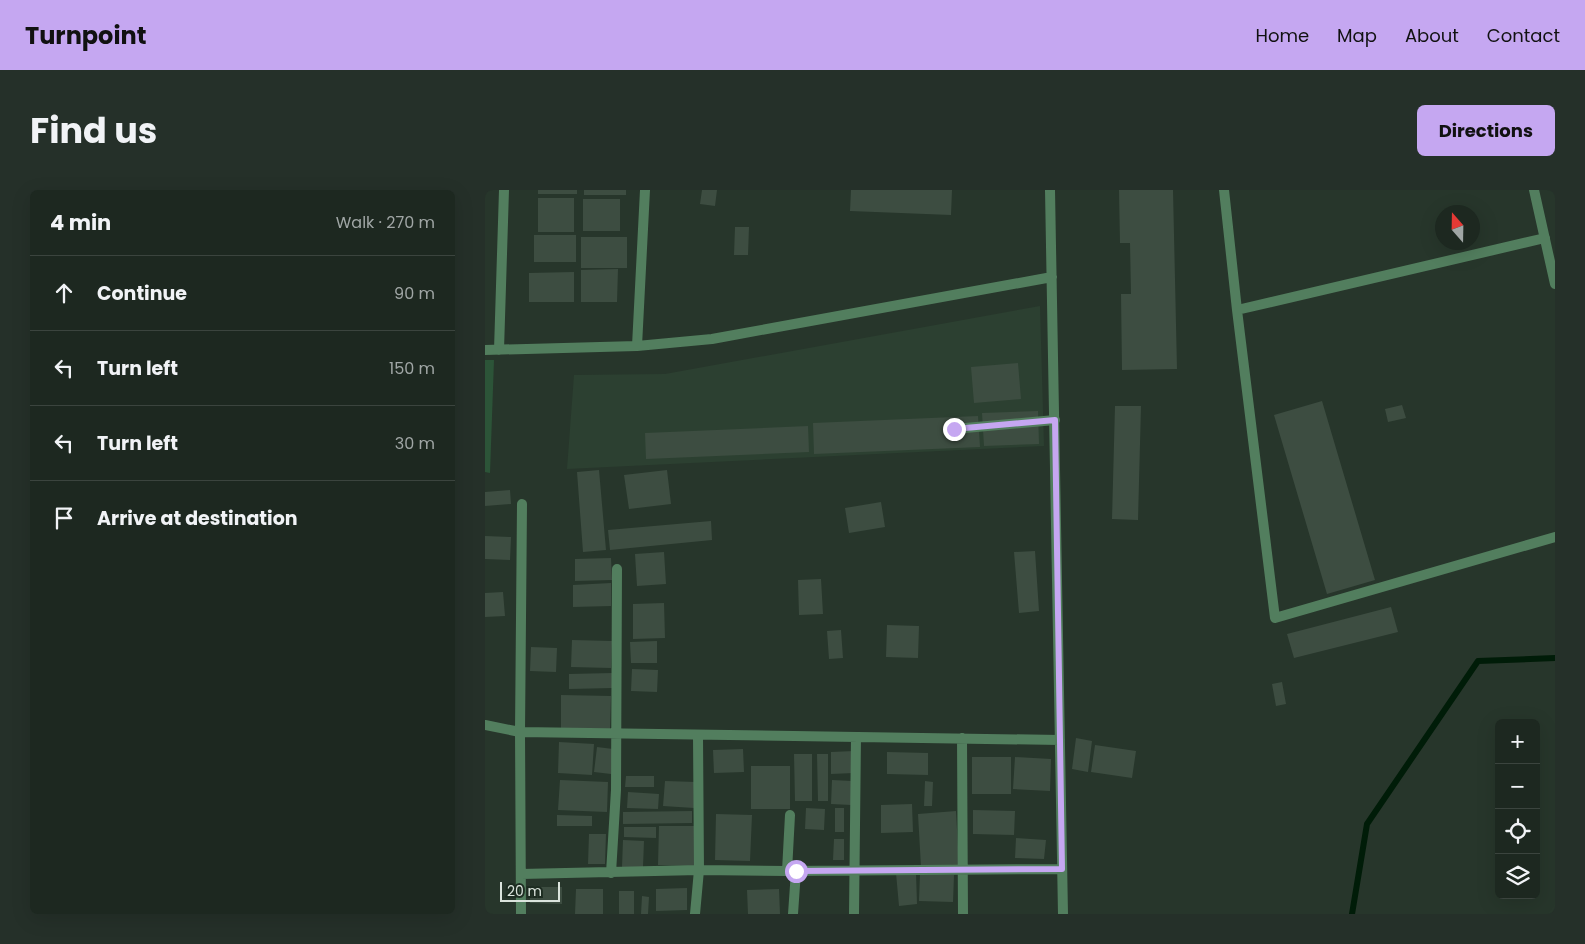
<!DOCTYPE html>
<meta charset="utf-8">
<style>
:root{--surface:#1d2820;--page:#253029;--text:#f1f3f6;--muted:#a0a6a5;--line:#3b443e;--accent:#c5a7f1}
body{margin:0;font-family:Poppins,sans-serif;background:var(--page);color:var(--text)}
.controls{position:absolute;right:15px;bottom:15px;display:grid;overflow:hidden;border-radius:8px;box-shadow:0 5px 20px #0002}
.controls button{width:45px;height:45px;display:grid;place-items:center;padding:0;border:0;border-bottom:1px solid var(--line);background:var(--surface);color:var(--text);font:25px sans-serif}
.compass{position:absolute;left:950px;top:15px;width:45px;height:45px;border-radius:50%;background:var(--surface);box-shadow:0 5px 20px #0002;rotate:340deg}
.scale{position:absolute;left:15px;bottom:12px;width:60px;box-sizing:border-box;padding-left:5px;border:2px solid #dbe4dd;border-top:0;font-size:14px;line-height:18px;white-space:nowrap;color:#dbe4dd;-webkit-text-stroke:4px #1d2c21;paint-order:stroke}
.stop{position:absolute;width:15px;height:15px;margin:-11px;border:4px solid #c5a7f1;border-radius:50%;background:#fff}
.stop.end{background:#c5a7f1;border-color:#fff;box-shadow:0 1px 5px #0008}
.list{margin:0;padding:0;list-style:none}
h2{display:flex;justify-content:space-between;align-items:center;height:65px;margin:0;padding:0 20px;font-size:21px}
h2 small{font-size:16px;font-weight:400;color:var(--muted)}
.list li{display:grid;grid-template-columns:32px 1fr auto;gap:15px;align-items:center;box-sizing:border-box;height:75px;padding:0 20px;border-top:1px solid var(--line)}
.list b{display:block;font-size:19px;white-space:nowrap}
.list em{font-size:16px;font-style:normal;color:var(--muted)}
.icon{flex:none;width:28px;height:28px;fill:none;stroke:currentColor;stroke-width:2;stroke-linecap:round;stroke-linejoin:round}
.map{position:relative;flex:none;width:1070px;height:724px;overflow:hidden;border-radius:8px}
header{display:flex;align-items:center;gap:30px;box-sizing:border-box;height:70px;padding:0 25px;background:var(--accent);color:#111}
header strong{font-size:24px}
nav{display:flex;gap:28px;margin-inline-start:auto;font-size:18px}
.intro{display:flex;align-items:center;justify-content:space-between;box-sizing:border-box;height:120px;padding:0 30px}
h1{margin:0;font-size:35px}
.button{padding:12px 22px;border-radius:8px;background:var(--accent);color:#111;font-size:18px;font-weight:700}
main{display:flex;gap:30px;padding:0 30px}
aside{flex:1;background:var(--surface);border-radius:8px;box-shadow:0 5px 20px #0002}
.map>svg:first-child{display:block}
.built{fill:#2c4031}
.green{fill:#2c5438}
.lines{fill:none;stroke-linecap:round;stroke-linejoin:round}
.stream{stroke:#001c08;stroke-width:6}
.building{fill:#3d4d41}
.service{stroke:#527e5e;stroke-width:10}
.minor{stroke:#527e5e;stroke-width:10}
.route{stroke:#c5a7f1;stroke-width:6}
</style>
<header>
<strong>Turnpoint</strong>
<nav><a>Home</a><a>Map</a><a>About</a><a>Contact</a></nav>
</header>
<div class="intro"><h1>Find us</h1><a class="button">Directions</a></div>
<main>
<aside>
<h2>4 min<small>Walk · 270 m</small></h2>
<ul class="list">
<li><svg class="icon" aria-label="ahead" viewBox="0 0 24 24"><path d="M12 20V5M6 11l6-6 6 6"/></svg><div><b>Continue</b></div><em>90 m</em></li>
<li><svg class="icon" aria-label="left" viewBox="0 0 24 24"><path d="M17 20v-9H6M10 6l-5 5 5 5"/></svg><div><b>Turn left</b></div><em>150 m</em></li>
<li><svg class="icon" aria-label="left" viewBox="0 0 24 24"><path d="M17 20v-9H6M10 6l-5 5 5 5"/></svg><div><b>Turn left</b></div><em>30 m</em></li>
<li><svg class="icon" aria-label="arrive" viewBox="0 0 24 24"><path d="M6 21V4h12l-3 4 3 4H6"/></svg><div><b>Arrive at destination</b></div></li>
</ul>
</aside>
<div class="map">
<svg width="1070" height="724" viewBox="0 0 1070 724">
<rect width="100%" height="100%" fill="#27362b"/>
<path class="built" d="M 555,116 L 559,256 L 82,279 L 89,185 L 180,184 Z"/>
<path class="green" d="M 0,170 L 9,170 L 5,283 L 0,282 Z"/>
<g class="lines">
<path class="stream" d="M 867,724 L 882,634 L 993,471 L 1070,468"/>
</g>
<path class="building" d="M 53,0 L 92,0 L 92,4 L 53,4 Z
M 99,0 L 141,0 L 141,5 L 99,5 Z
M 217,0 L 232,0 L 230,16 L 215,14 Z
M 366,0 L 467,0 L 466,25 L 365,21 Z
M 634,0 L 688,0 L 692,179 L 637,180 L 636,104 L 646,104 L 645,53 L 635,53 Z
M 53,8 L 89,8 L 89,42 L 53,42 Z
M 98,9 L 135,9 L 135,41 L 98,41 Z
M 250,37 L 264,37 L 263,65 L 249,65 Z
M 49,45 L 91,45 L 91,72 L 49,72 Z
M 96,47 L 142,47 L 142,78 L 96,78 Z
M 133,79 L 132,112 L 96,112 L 96,80 Z
M 89,82 L 89,112 L 44,112 L 44,83 Z
M 533,173 L 536,209 L 489,213 L 486,177 Z
M 837,211 L 890,390 L 842,404 L 789,225 Z
M 917,215 L 921,228 L 903,232 L 900,219 Z
M 630,216 L 656,216 L 653,330 L 627,329 Z
M 553,221 L 554,254 L 499,256 L 497,223 Z
M 493,226 L 495,257 L 329,264 L 328,233 Z
M 323,236 L 324,262 L 161,269 L 160,243 Z
M 114,280 L 121,360 L 98,362 L 92,282 Z
M 182,280 L 186,314 L 144,319 L 139,285 Z
M 25,300 L 26,314 L 0,316 L 0,302 Z
M 396,312 L 400,337 L 364,343 L 360,318 Z
M 226,331 L 227,350 L 125,360 L 123,340 Z
M 0,346 L 26,347 L 25,370 L 0,369 Z
M 550,361 L 554,421 L 534,423 L 529,362 Z
M 179,362 L 181,394 L 152,396 L 150,364 Z
M 126,368 L 127,390 L 90,391 L 90,369 Z
M 336,389 L 338,424 L 314,425 L 313,390 Z
M 126,393 L 126,416 L 88,417 L 88,395 Z
M 18,402 L 20,426 L 0,427 L 0,403 Z
M 179,413 L 180,448 L 148,449 L 148,414 Z
M 906,417 L 913,442 L 809,468 L 802,444 Z
M 402,435 L 434,436 L 433,468 L 401,467 Z
M 356,440 L 358,468 L 344,469 L 342,441 Z
M 87,450 L 127,451 L 126,478 L 86,477 Z
M 172,451 L 172,473 L 146,473 L 145,452 Z
M 46,457 L 72,458 L 71,482 L 45,481 Z
M 147,479 L 173,480 L 172,502 L 146,501 Z
M 128,483 L 128,498 L 84,499 L 84,484 Z
M 797,492 L 801,514 L 791,516 L 787,494 Z
M 76,505 L 126,506 L 125,539 L 76,538 Z
M 591,548 L 607,551 L 603,582 L 587,579 Z
M 74,552 L 109,554 L 107,585 L 73,583 Z
M 610,555 L 651,561 L 647,588 L 606,582 Z
M 112,557 L 128,559 L 126,584 L 109,582 Z
M 258,559 L 259,582 L 229,583 L 228,560 Z
M 369,561 L 369,583 L 346,584 L 346,562 Z
M 402,562 L 443,563 L 443,585 L 402,584 Z
M 309,564 L 327,564 L 327,611 L 310,611 Z
M 332,564 L 343,564 L 343,611 L 333,611 Z
M 487,567 L 526,567 L 526,604 L 487,604 Z
M 530,567 L 566,569 L 565,601 L 528,599 Z
M 266,576 L 305,576 L 305,619 L 266,619 Z
M 141,586 L 169,586 L 169,597 L 140,597 Z
M 75,590 L 123,592 L 122,622 L 73,620 Z
M 347,590 L 367,591 L 366,615 L 346,614 Z
M 180,591 L 211,592 L 209,618 L 178,616 Z
M 440,591 L 448,592 L 447,616 L 439,616 Z
M 143,602 L 174,604 L 173,619 L 142,618 Z
M 427,614 L 428,642 L 396,643 L 396,615 Z
M 321,618 L 340,619 L 339,640 L 320,639 Z
M 350,618 L 359,618 L 359,642 L 350,642 Z
M 488,620 L 530,621 L 529,645 L 488,644 Z
M 207,621 L 207,633 L 138,634 L 138,622 Z
M 471,621 L 474,675 L 436,677 L 433,624 Z
M 231,624 L 267,625 L 265,671 L 230,670 Z
M 72,625 L 107,626 L 107,636 L 72,636 Z
M 174,636 L 211,636 L 210,676 L 173,675 Z
M 139,637 L 171,637 L 171,648 L 139,647 Z
M 104,644 L 121,644 L 120,674 L 103,674 Z
M 531,648 L 561,650 L 559,669 L 530,668 Z
M 349,649 L 359,649 L 359,670 L 348,670 Z
M 138,650 L 159,651 L 158,677 L 137,677 Z
M 411,683 L 431,683 L 432,714 L 414,716 Z
M 435,684 L 469,685 L 468,712 L 434,711 Z
M 45,697 L 77,697 L 77,714 L 45,713 Z
M 202,698 L 202,720 L 171,721 L 171,699 Z
M 91,699 L 118,699 L 118,724 L 90,724 Z
M 294,699 L 295,724 L 263,724 L 262,700 Z
M 134,701 L 149,701 L 149,724 L 134,724 Z
M 157,706 L 164,707 L 163,724 L 156,724 Z"/>
<g class="lines">
<path class="service" d="M 739,0 L 752,120 L 1060,48
M 1049,0 L 1070,94
M 752,120 L 790,428 L 1070,347
M 469,239 L 570,230"/>
<path class="minor" d="M 565,0 L 578,724
M 152,156 L 227,149 L 567,87
M 0,160 L 152,156 L 160,0
M 14,160 L 19,0
M 0,535 L 35,542 L 575,550
M 477,548 L 478,724
M 302,681 L 305,625
M 126,683 L 131,600 L 132,379
M 36,684 L 214,680 L 302,681 L 577,679
M 36,724 L 35,542 L 37,314
M 210,724 L 214,680 L 213,546
M 308,724 L 311,681
M 369,724 L 371,547"/>
</g>
<g class="lines">
<path class="route" d="M 311,681 L 577,679 L 570,230 L 469,239"/>
</g>
</svg>
<div class="controls">
<button>+</button>
<button>−</button>
<button><svg class="icon" aria-label="locate" viewBox="0 0 24 24"><circle cx="12" cy="12" r="6"/><path d="M12 2v4M12 18v4M2 12h4M18 12h4"/></svg></button>
<button><svg class="icon" aria-label="layers" viewBox="0 0 24 24"><path d="M12 4l9 5-9 5-9-5zM3 14l9 5 9-5"/></svg></button>
</div>
<svg class="compass" viewBox="-18 -18 36 36"><path d="M0-13l5 13h-10z" fill="#e53935"/><path d="M0 13l5-13h-10z" fill="#a0a6a5"/></svg>
<div class="scale">20 m</div>
<div class="stop" style="left:311px;top:681px"></div>
<div class="stop end" style="left:469px;top:239px"></div>
</div>
</main>
